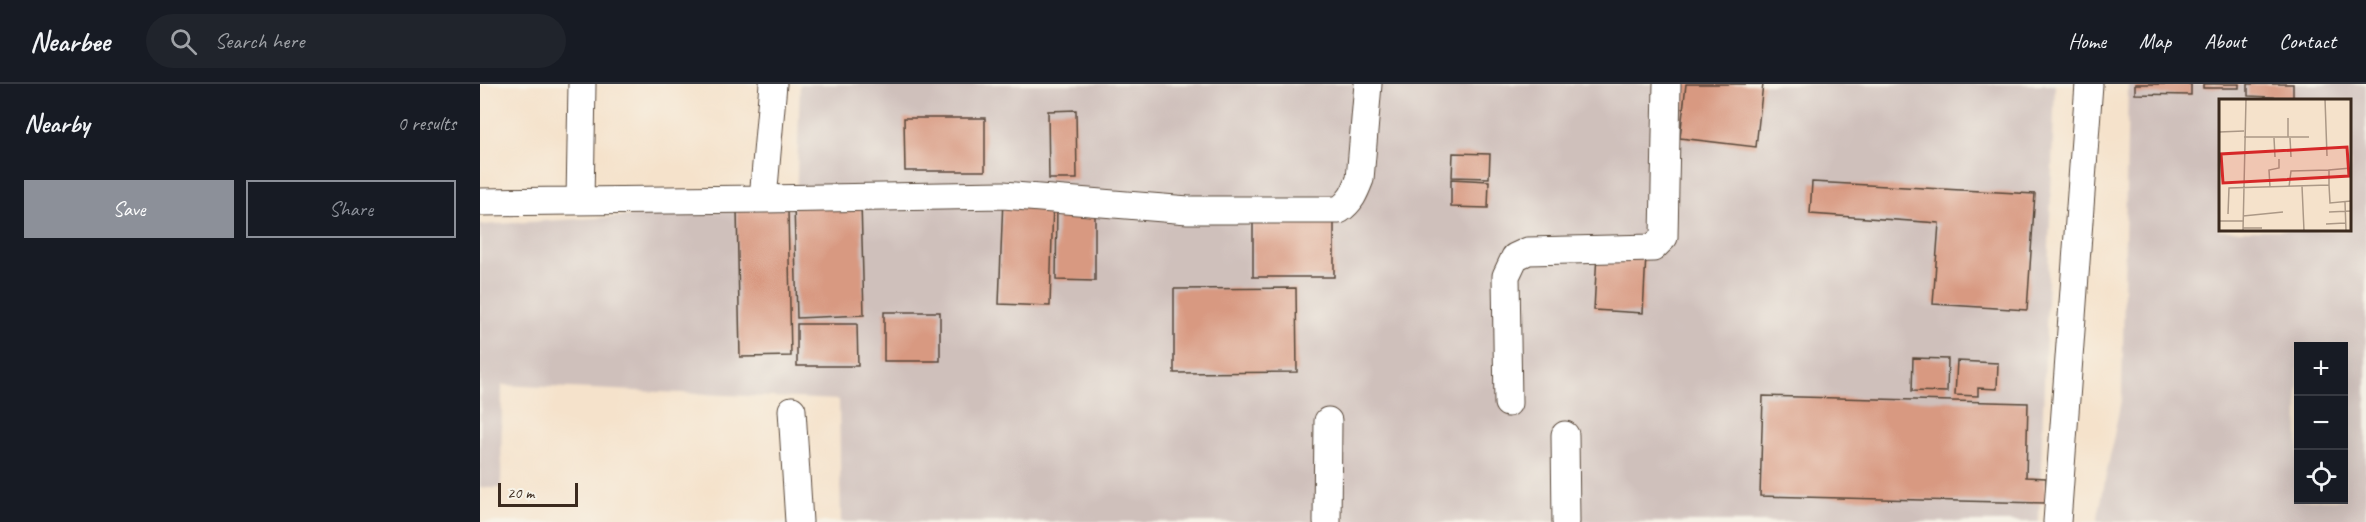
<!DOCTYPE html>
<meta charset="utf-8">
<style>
:root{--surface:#171b24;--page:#20242c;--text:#f1f3f6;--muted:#9ea1a6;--line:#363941;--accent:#8c9099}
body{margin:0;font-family:Caveat,sans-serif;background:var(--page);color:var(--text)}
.controls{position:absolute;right:18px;bottom:18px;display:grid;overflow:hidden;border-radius:0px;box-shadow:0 6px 24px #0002}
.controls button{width:54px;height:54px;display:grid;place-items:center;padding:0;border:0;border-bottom:2px solid var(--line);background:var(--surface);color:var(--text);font:30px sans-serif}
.scale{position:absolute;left:18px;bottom:15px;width:80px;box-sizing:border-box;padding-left:6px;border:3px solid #3b2a1e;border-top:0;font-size:16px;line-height:21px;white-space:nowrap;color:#3b2a1e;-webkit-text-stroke:4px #f7f3e8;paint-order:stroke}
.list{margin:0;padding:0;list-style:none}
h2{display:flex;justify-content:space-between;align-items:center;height:78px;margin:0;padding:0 24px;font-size:26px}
h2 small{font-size:20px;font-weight:400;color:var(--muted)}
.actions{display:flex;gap:12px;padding:18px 24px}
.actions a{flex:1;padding:14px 0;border:2px solid var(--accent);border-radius:0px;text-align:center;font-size:21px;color:var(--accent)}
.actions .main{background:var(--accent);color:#fff}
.icon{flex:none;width:33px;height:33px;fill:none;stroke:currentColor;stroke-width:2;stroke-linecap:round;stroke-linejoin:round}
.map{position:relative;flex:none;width:1886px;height:438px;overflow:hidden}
header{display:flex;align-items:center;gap:36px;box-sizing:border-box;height:84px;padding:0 30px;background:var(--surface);border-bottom:2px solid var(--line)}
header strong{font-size:28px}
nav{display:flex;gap:33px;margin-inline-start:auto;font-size:21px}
.search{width:420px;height:54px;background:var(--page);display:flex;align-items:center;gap:15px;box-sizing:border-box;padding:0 21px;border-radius:33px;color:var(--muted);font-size:22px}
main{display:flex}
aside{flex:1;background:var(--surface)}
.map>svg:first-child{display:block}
.industrial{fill:#cfc0bb;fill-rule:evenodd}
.building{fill:#d89981}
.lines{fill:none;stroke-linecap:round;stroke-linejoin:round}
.minor-casing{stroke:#574638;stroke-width:29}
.minor{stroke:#fff;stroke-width:27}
.inset-road{fill:none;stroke:#ab9886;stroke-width:1.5}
.view{fill:#d62828;fill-opacity:0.15;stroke:#d62828;stroke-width:3}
.inset-edge{fill:none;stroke:#3b2a1e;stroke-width:3}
</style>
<header>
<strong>Nearbee</strong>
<div class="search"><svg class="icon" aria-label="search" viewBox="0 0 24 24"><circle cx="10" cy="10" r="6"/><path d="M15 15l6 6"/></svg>Search here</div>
<nav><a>Home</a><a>Map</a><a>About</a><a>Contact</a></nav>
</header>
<main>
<aside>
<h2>Nearby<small>0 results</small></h2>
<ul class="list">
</ul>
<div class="actions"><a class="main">Save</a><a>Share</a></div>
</aside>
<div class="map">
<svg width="1886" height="438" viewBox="0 0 1886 438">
<rect width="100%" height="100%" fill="#f7f3e8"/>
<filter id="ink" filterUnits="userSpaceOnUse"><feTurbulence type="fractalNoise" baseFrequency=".0167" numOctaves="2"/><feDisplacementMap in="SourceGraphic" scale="12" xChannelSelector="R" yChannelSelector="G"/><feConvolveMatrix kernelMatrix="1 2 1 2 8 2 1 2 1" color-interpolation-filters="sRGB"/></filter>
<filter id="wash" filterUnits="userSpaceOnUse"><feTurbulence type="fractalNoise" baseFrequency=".008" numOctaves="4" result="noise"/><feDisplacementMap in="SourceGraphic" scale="24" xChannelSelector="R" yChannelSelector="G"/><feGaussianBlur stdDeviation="1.35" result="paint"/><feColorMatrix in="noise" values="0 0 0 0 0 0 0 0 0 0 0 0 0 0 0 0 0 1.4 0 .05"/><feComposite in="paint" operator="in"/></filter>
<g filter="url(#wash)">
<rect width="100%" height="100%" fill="#f5e2cb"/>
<path class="industrial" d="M 320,0 L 1575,0 L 1559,438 L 361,438 L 359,316 L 22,301 L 21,404 L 0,404 L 0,141 L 316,122 Z
M 1648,0 L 1886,0 L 1886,438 L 1617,438 L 1642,311 ZM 1740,16 L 1870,16 L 1870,146 L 1740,146 ZM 1818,262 L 1864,262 L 1864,416 L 1818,416 Z"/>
<g id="blocks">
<path class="building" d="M 1206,0 L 1283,0 L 1276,63 L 1200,54 Z
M 1655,0 L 1711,0 L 1711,11 L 1655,10 Z
M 1723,0 L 1759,0 L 1759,4 L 1723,4 Z
M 1768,0 L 1813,0 L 1813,14 L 1768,12 Z
M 596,26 L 597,95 L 569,95 L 568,27 Z
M 424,34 L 505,34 L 505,87 L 425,87 Z
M 973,69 L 1010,70 L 1009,94 L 972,93 Z
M 971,95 L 1009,97 L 1008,124 L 971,123 Z
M 1332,98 L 1555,110 L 1547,226 L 1453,220 L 1459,139 L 1330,130 Z
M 523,114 L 573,116 L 570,222 L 519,220 Z
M 381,118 L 384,231 L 317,234 L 314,120 Z
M 577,120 L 615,120 L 615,197 L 576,196 Z
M 308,125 L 311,272 L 260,273 L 257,126 Z
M 854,130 L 854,193 L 773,193 L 773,131 Z
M 1117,169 L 1166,171 L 1163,229 L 1114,226 Z
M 816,204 L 817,288 L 694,289 L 694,205 Z
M 404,228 L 460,228 L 460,277 L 404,277 Z
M 317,240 L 377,240 L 378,282 L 317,282 Z
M 1433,274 L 1468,275 L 1467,308 L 1432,307 Z
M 1477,277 L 1518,279 L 1517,305 L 1498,304 L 1498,312 L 1475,311 Z
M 1283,312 L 1548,319 L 1546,393 L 1566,394 L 1566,419 L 1280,412 Z"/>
</g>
</g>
<g filter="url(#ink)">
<use href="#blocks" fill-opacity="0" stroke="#574638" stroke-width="1.5"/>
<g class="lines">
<defs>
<path id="minor" d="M 283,115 L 523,111 L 708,126 L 859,126 C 871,118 875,108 880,95 L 888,0
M 100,117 L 102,0
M 0,118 L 283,115 L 293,0
M 1028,319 L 1026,192 L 1035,173 L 1048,167 L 1173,164 L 1184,153 L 1187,0
M 312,326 L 319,438
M 1085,351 L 1086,438
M 847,438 L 848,337
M 1577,438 L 1609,0"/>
</defs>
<use href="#minor" class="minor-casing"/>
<use href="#minor" class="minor"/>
</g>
</g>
<g transform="translate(1739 15)">
<rect width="132" height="132" fill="#f5e2cb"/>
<path class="inset-road" d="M 106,0 L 108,57M 69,19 L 69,38M 0,33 L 25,32M 25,38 L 90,38M 55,39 L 56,58M 71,39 L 72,58M 110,86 L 111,104 L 132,102M 83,87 L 85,132M 51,88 L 50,71 L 60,69 L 60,60M 70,88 L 72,72 L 110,71M 126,103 L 127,132M 110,113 L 132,112M 9,115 L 10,89 L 110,86 L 110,71 L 132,69M 24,117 L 64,113M 0,122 L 24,122M 107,125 L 126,124M 24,129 L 43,129M 24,132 L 27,0"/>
<path class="view" d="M 128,48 L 130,77 L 4,84 L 2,55 Z"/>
<rect width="132" height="132" class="inset-edge"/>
</g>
</svg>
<div class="controls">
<button>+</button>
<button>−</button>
<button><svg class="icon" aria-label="locate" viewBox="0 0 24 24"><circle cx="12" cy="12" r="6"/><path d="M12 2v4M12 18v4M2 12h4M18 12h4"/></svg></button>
</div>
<div class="scale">20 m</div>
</div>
</main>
